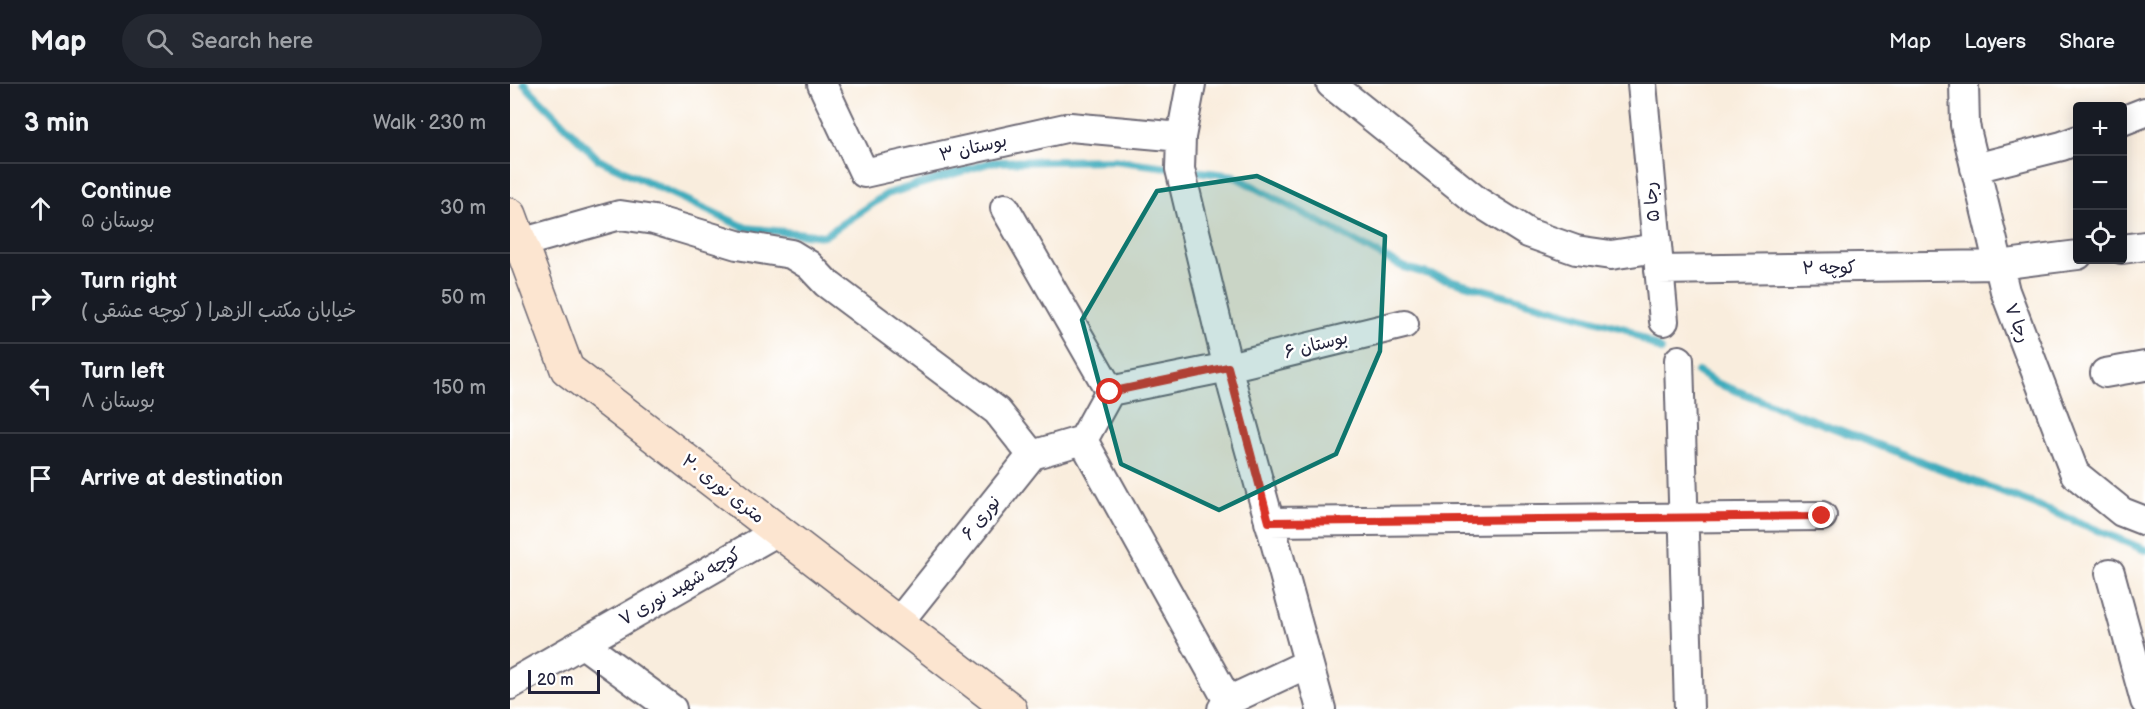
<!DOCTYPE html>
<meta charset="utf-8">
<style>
:root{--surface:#171b24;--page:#242831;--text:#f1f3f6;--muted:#9ea1a6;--line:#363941}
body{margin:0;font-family:"Balsamiq Sans","Playpen Sans Arabic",sans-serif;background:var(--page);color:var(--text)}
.controls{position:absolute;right:18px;top:18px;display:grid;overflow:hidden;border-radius:6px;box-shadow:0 3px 15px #0003}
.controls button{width:54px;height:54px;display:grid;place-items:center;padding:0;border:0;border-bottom:2px solid var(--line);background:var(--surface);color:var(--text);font:30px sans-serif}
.scale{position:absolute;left:18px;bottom:15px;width:72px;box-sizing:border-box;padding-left:6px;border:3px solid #22223b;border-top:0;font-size:16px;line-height:21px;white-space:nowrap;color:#22223b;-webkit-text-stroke:4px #fff;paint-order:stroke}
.stop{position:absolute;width:18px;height:18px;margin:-14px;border:4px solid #d93025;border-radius:50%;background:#fff}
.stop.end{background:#d93025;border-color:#fff;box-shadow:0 2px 6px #0008}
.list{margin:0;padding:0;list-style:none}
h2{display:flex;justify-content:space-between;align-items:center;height:78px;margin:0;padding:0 24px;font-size:26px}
h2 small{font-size:20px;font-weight:400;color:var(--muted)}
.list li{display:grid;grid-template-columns:39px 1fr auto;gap:18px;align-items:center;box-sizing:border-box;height:90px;padding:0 24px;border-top:2px solid var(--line)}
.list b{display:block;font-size:22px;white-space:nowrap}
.list p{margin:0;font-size:20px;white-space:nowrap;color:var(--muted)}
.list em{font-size:20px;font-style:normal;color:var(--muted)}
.icon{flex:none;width:33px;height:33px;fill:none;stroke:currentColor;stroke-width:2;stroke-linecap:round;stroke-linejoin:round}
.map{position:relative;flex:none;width:1635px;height:625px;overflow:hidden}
header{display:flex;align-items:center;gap:36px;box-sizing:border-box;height:84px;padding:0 30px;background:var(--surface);border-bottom:2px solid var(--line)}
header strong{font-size:28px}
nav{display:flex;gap:33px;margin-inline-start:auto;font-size:21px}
.search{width:420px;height:54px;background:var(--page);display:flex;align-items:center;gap:15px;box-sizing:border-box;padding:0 21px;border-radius:33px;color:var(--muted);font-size:22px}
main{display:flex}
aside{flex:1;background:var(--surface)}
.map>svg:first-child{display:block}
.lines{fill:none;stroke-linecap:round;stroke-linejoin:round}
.stream{stroke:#3eabbc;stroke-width:8}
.street-casing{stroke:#6d6974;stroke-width:32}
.secondary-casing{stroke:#6d6974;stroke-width:36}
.street{stroke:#fff;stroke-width:28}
.secondary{stroke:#fce5d0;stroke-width:33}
.route{stroke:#d93025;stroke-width:8}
.marked{fill:#0f766e;fill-opacity:0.2;stroke:#0f766e;stroke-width:4.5;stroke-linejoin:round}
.labels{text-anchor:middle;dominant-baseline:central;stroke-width:5;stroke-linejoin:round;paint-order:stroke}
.street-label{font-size:18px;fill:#22223b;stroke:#fff}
</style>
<header>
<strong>Map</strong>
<div class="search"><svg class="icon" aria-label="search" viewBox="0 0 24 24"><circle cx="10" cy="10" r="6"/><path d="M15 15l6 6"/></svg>Search here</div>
<nav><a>Map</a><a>Layers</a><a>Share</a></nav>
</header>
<main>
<aside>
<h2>3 min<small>Walk · 230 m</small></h2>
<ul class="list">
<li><svg class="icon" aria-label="ahead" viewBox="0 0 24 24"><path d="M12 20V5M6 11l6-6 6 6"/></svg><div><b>Continue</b><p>بوستان ۵</p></div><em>30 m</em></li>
<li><svg class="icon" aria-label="right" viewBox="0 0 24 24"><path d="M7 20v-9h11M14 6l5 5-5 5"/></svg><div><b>Turn right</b><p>خیابان مکتب الزهرا ( کوچه عشقی )</p></div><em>50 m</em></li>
<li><svg class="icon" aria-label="left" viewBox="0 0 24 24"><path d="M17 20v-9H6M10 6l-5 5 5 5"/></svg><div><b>Turn left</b><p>بوستان ۸</p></div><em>150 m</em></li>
<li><svg class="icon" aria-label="arrive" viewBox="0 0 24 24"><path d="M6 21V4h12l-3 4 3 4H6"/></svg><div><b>Arrive at destination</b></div></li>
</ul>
</aside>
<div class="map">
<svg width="1635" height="625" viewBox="0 0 1635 625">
<rect width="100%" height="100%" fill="#fff"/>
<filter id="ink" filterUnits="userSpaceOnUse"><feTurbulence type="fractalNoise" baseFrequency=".0167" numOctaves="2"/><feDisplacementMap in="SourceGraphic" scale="12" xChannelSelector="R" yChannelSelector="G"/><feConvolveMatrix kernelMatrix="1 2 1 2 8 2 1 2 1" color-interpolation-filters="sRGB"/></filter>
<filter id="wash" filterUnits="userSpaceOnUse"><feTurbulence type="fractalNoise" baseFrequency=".008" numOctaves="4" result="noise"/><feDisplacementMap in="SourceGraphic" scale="24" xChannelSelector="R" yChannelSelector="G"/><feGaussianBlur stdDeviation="1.35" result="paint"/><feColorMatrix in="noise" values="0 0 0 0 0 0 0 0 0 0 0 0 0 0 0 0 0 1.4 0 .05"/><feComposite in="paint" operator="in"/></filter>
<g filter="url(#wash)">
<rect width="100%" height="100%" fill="#f9eddd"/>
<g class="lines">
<path class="stream" d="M 14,0 L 88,75 L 236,144 L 314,152 L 377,110 L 482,78 L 603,76 L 665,84
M 676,86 L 724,92 L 893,183 L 1116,245 L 1151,266
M 1188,288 L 1206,299 L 1539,426 L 1635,466"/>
</g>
</g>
<g filter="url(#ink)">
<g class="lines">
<defs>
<path id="street" d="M 312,0 L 354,89 L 560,43 L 671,53
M 681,0 L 671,53 L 670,85 L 723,305 L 811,625
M 821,0 L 967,117 L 1018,149 L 1066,166 L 1101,171 L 1147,164
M 1132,0 L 1154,237
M 1454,0 L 1455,41 L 1495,207 L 1565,390 L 1612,428 L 1635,437
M 1612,37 L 1635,28
M 1465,84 L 1552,62 L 1568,56
M 495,124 L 600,307 L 573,356
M 0,162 L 110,131 L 144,136 L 227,161 L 281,170 L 299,181 L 316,199 L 487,327 L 522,371
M 1612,165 L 1635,162
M 1149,186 L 1489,181 L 1568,171
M 1169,276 L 1179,625
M 1595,289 L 1635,282
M 600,307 L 718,283 L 894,240
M 573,356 L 718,617
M 759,438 L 1312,432
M 1600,489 L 1635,617
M 388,539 L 522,371 L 573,356
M 73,560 L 162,625
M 0,601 L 268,447
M 712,625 L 718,617 L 797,580"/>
<path id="secondary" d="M 0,131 L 57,285 L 500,625"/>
</defs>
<use href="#street" class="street-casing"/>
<use href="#secondary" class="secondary-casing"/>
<use href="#street" class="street"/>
<use href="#secondary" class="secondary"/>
</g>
</g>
<g class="lines" filter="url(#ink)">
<path class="route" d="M 600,308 L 718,283 L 759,438 L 1312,432"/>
</g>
<path class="marked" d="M 747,92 L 875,152 L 870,267 L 826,370 L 709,426 L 611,380 L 572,236 L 647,107 Z"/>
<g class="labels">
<g class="street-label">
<text transform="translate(463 64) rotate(-13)">بوستان ۳</text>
<text transform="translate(1142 118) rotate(-95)">رجا ۵</text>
<text transform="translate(1319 184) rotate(-1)">کوچه ۲</text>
<text transform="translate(1507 239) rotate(69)">رجا ۷</text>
<text transform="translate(806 261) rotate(-14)">بوستان ۶</text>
<text transform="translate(213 405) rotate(38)">۲۰ متری نوری</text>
<text transform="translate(471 434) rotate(-51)">نوری ۶</text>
<text transform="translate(170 503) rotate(-30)">کوچه شهید نوری ۷</text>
</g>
</g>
</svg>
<div class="controls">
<button>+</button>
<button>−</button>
<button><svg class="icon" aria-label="locate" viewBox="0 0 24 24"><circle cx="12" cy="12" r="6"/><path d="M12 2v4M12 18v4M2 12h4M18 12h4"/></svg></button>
</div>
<div class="scale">20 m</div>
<div class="stop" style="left:600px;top:308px"></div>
<div class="stop end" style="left:1312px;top:432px"></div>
</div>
</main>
